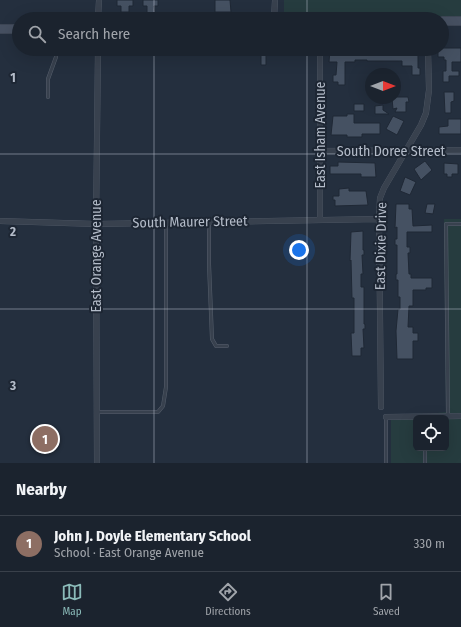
<!DOCTYPE html>
<meta charset="utf-8">
<style>
:root{--surface:#1b232e;--page:#242b36;--text:#f1f3f6;--muted:#a0a4aa;--line:#39404a;--accent:#8bbbb9}
body{margin:0;font-family:"Fira Sans Condensed",sans-serif;background:var(--page);color:var(--text)}
.controls{position:absolute;right:12px;bottom:12px;display:grid;overflow:hidden;border-radius:6px;box-shadow:0 4px 16px #0002}
.controls button{width:36px;height:36px;display:grid;place-items:center;padding:0;border:0;border-bottom:1px solid var(--line);background:var(--surface);color:var(--text);font:20px sans-serif}
.compass{position:absolute;left:365px;top:68px;width:36px;height:36px;border-radius:50%;background:var(--surface);box-shadow:0 4px 16px #0002;rotate:90deg}
.you{position:absolute;left:299px;top:250px;width:14px;height:14px;margin:-10px;border:3px solid #fff;border-radius:50%;background:#1a73e8;box-shadow:0 0 0 6px #1a73e833}
.badge{display:grid;place-items:center;width:26px;height:26px;border-radius:50%;background:var(--accent);color:#fff;font-size:13px;font-weight:700}
.pin{position:absolute;translate:-50% -50%;border:2px solid #fff;box-shadow:0 1px 4px #0006}
.list{margin:0;padding:0;list-style:none}
h2{display:flex;justify-content:space-between;align-items:center;height:52px;margin:0;padding:0 16px;font-size:17px}
h2 small{font-size:13px;font-weight:400;color:var(--muted)}
.list li{display:grid;grid-template-columns:26px 1fr auto;gap:12px;align-items:center;box-sizing:border-box;height:56px;padding:0 16px;border-top:1px solid var(--line)}
.list b{display:block;font-size:15px;white-space:nowrap}
.list p{margin:0;font-size:13px;white-space:nowrap;color:var(--muted)}
.list em{font-size:13px;font-style:normal;color:var(--muted)}
.icon{flex:none;width:22px;height:22px;fill:none;stroke:currentColor;stroke-width:2;stroke-linecap:round;stroke-linejoin:round}
.map{position:relative;flex:none;width:461px;height:463px;overflow:hidden}
.search{position:absolute;background:var(--surface);box-shadow:0 4px 16px #0002;left:12px;right:12px;top:12px;height:44px;display:flex;align-items:center;gap:10px;box-sizing:border-box;padding:0 14px;border-radius:22px;color:var(--muted);font-size:15px}
.sheet{height:108px;background:var(--surface)}
nav{display:flex;justify-content:space-around;align-items:center;box-sizing:border-box;height:56px;border-top:1px solid var(--line);background:var(--surface);font-size:11px;color:var(--muted)}
nav a{display:grid;justify-items:center;gap:2px}
nav .on{color:var(--accent)}
.map>svg:first-child{display:block}
.green{fill:#263c3f;fill-rule:evenodd}
.building{fill:#455162;stroke:#1f2835}
.lines{fill:none;stroke-linecap:round;stroke-linejoin:round}
.lane-casing{stroke:#565f6c;stroke-width:4}
.street-casing{stroke:#565f6c;stroke-width:6}
.secondary-casing{stroke:#565f6c;stroke-width:9}
.lane{stroke:#38414e;stroke-width:3}
.street{stroke:#38414e;stroke-width:5.5}
.secondary{stroke:#465061;stroke-width:8}
.grid{fill:none;stroke:#b4bcc9;stroke-width:1;stroke-opacity:0.55}
.labels{text-anchor:middle;dominant-baseline:central;stroke-width:4;stroke-linejoin:round;paint-order:stroke}
.street-label{font-size:14px;fill:#b4bcc9;stroke:#1d2633}
.grid-label{font-size:13px;text-anchor:middle;font-weight:bold;fill:#b4bcc9;stroke:#1d2633;stroke-width:4;stroke-linejoin:round;paint-order:stroke}
</style>
<div class="map">
<svg width="461" height="463" viewBox="0 0 461 463">
<rect width="100%" height="100%" fill="#242f3e"/>
<path class="green" d="M 284,0 L 461,0 L 461,16 L 284,17 Z
M 444,219 L 461,219 L 461,463 L 391,463 L 391,418 L 446,412 ZM 416,418 L 446,418 L 446,448 L 416,448 Z"/>
<path class="building" d="M 117,0 L 133,0 L 133,6 L 129,6 L 129,12 L 121,12 L 121,6 L 117,6 Z
M 143,0 L 158,0 L 158,6 L 154,6 L 155,13 L 147,13 L 147,6 L 143,6 Z
M 215,0 L 230,0 L 231,12 L 215,12 Z
M 442,48 L 461,48 L 461,62 L 452,62 L 452,71 L 459,71 L 459,76 L 449,76 L 449,82 L 443,82 L 443,71 L 446,71 L 446,60 L 444,60 L 444,57 L 438,57 L 438,49 L 442,49 Z
M 261,49 L 266,49 L 266,65 L 261,65 Z
M 330,49 L 407,49 L 407,52 L 418,52 L 418,68 L 420,68 L 420,75 L 412,75 L 412,66 L 402,66 L 402,61 L 367,61 L 367,60 L 355,60 L 355,62 L 345,62 L 345,85 L 338,85 L 338,82 L 333,82 L 333,75 L 336,75 L 337,62 L 329,62 Z
M 444,92 L 454,92 L 454,101 L 451,102 L 451,113 L 445,113 Z
M 395,97 L 408,97 L 409,102 L 406,102 L 406,112 L 395,112 L 397,108 L 393,109 L 392,98 L 395,98 Z
M 354,104 L 364,104 L 364,111 L 354,111 Z
M 383,105 L 383,110 L 389,114 L 375,114 L 375,106 Z
M 347,114 L 354,114 L 354,123 L 380,123 L 380,134 L 362,134 L 362,137 L 347,137 L 347,135 L 331,135 L 333,116 L 347,116 Z
M 393,116 L 404,121 L 397,135 L 386,129 Z
M 448,119 L 461,119 L 461,134 L 439,134 L 439,127 L 448,126 Z
M 425,161 L 432,170 L 421,180 L 414,169 Z
M 338,162 L 375,163 L 376,177 L 361,177 L 361,174 L 330,174 L 330,166 L 338,166 Z
M 444,163 L 458,164 L 458,174 L 452,174 L 452,177 L 447,177 L 447,174 L 444,174 Z
M 405,177 L 416,182 L 410,195 L 400,191 Z
M 349,188 L 349,191 L 366,191 L 368,205 L 335,206 L 335,200 L 333,200 L 333,196 L 339,196 L 339,189 Z
M 396,204 L 409,204 L 409,209 L 412,209 L 413,226 L 432,225 L 432,232 L 407,232 L 407,247 L 410,247 L 410,253 L 408,253 L 409,274 L 411,274 L 411,278 L 432,278 L 432,288 L 426,288 L 426,290 L 413,290 L 413,306 L 409,306 L 408,327 L 413,327 L 413,333 L 418,333 L 418,341 L 413,341 L 413,359 L 397,359 L 396,331 L 398,309 L 400,309 L 400,297 L 398,297 L 398,280 L 396,280 L 396,274 L 397,274 L 397,245 L 395,245 L 395,239 L 397,239 L 397,227 L 395,228 Z
M 427,204 L 435,204 L 433,214 L 425,213 Z
M 363,231 L 363,250 L 364,250 L 364,255 L 362,255 L 363,274 L 361,274 L 361,287 L 364,287 L 364,324 L 365,324 L 365,329 L 363,329 L 364,348 L 361,348 L 361,356 L 352,356 L 351,333 L 354,333 L 354,298 L 352,298 L 351,260 L 350,261 L 351,232 Z"/>
<g class="lines">
<defs>
<path id="lane" d="M 48,97 L 48,79 L 56,57 L 56,49
M 209,222 L 209,264 L 212,339 L 216,346 L 227,346
M 97,412 L 158,412 L 163,406 L 166,387 L 166,223
M 386,417 L 386,463
M 448,417 L 446,224 L 461,224
M 425,448 L 425,463"/>
<path id="street" d="M 98,19 L 99,0
M 274,19 L 275,0
M 320,49 L 320,220
M 320,151 L 461,150
M 0,221 L 96,224 L 379,219
M 381,407 L 379,219 L 380,198 L 384,188 L 421,125 L 426,113 L 429,90 L 428,49
M 386,417 L 461,416
M 97,463 L 96,224 L 98,49"/>
<path id="secondary" d="M 442,21 L 461,21
M 0,29 L 19,29"/>
</defs>
<use href="#lane" class="lane-casing"/>
<use href="#street" class="street-casing"/>
<use href="#secondary" class="secondary-casing"/>
<use href="#lane" class="lane"/>
<use href="#street" class="street"/>
<use href="#secondary" class="secondary"/>
</g>
<path class="grid" d="M 154,0 L 154,19M 307,0 L 307,19M 154,49 L 154,463M 307,49 L 307,463M 0,154 L 461,154M 0,309 L 461,309"/>
<g class="labels">
<g class="street-label">
<text transform="translate(320 135) rotate(-90)">East Isham Avenue</text>
<text x="391" y="151">South Doree Street</text>
<text transform="translate(190 222) rotate(-1)">South Maurer Street</text>
<text transform="translate(381 246) rotate(-89)">East Dixie Drive</text>
<text transform="translate(96 256) rotate(-90)">East Orange Avenue</text>
</g>
</g>
<g class="grid-label">
<text x="13" y="82">1</text>
<text x="13" y="236">2</text>
<text x="13" y="390">3</text>
</g>
</svg>
<div class="controls">
<button><svg class="icon" aria-label="locate" viewBox="0 0 24 24"><circle cx="12" cy="12" r="6"/><path d="M12 2v4M12 18v4M2 12h4M18 12h4"/></svg></button>
</div>
<svg class="compass" viewBox="-18 -18 36 36"><path d="M0-13l5 13h-10z" fill="#e53935"/><path d="M0 13l5-13h-10z" fill="#a0a4aa"/></svg>
<div class="you"></div>
<div class="pin badge" style="left:45px;top:439px;background:#8d6e63">1</div>
<div class="search"><svg class="icon" aria-label="search" viewBox="0 0 24 24"><circle cx="10" cy="10" r="6"/><path d="M15 15l6 6"/></svg>Search here</div>
</div>
<section class="sheet">
<h2>Nearby<small></small></h2>
<ul class="list">
<li><span class="badge" style="background:#8d6e63">1</span><div><b>John J. Doyle Elementary School</b><p>School · East Orange Avenue</p></div><em>330 m</em></li>
</ul>
</section>
<nav>
<a class="on"><svg class="icon" aria-label="map" viewBox="0 0 24 24"><path d="M3 6l6-2 6 2 6-2v14l-6 2-6-2-6 2zM9 4v14M15 6v14"/></svg>Map</a>
<a><svg class="icon" aria-label="directions" viewBox="0 0 24 24"><path d="M12 3l9 9-9 9-9-9zM9 14v-3h6M13 9l2 2-2 2"/></svg>Directions</a>
<a><svg class="icon" aria-label="saved" viewBox="0 0 24 24"><path d="M7 4h10v16l-5-4-5 4z"/></svg>Saved</a>
</nav>
